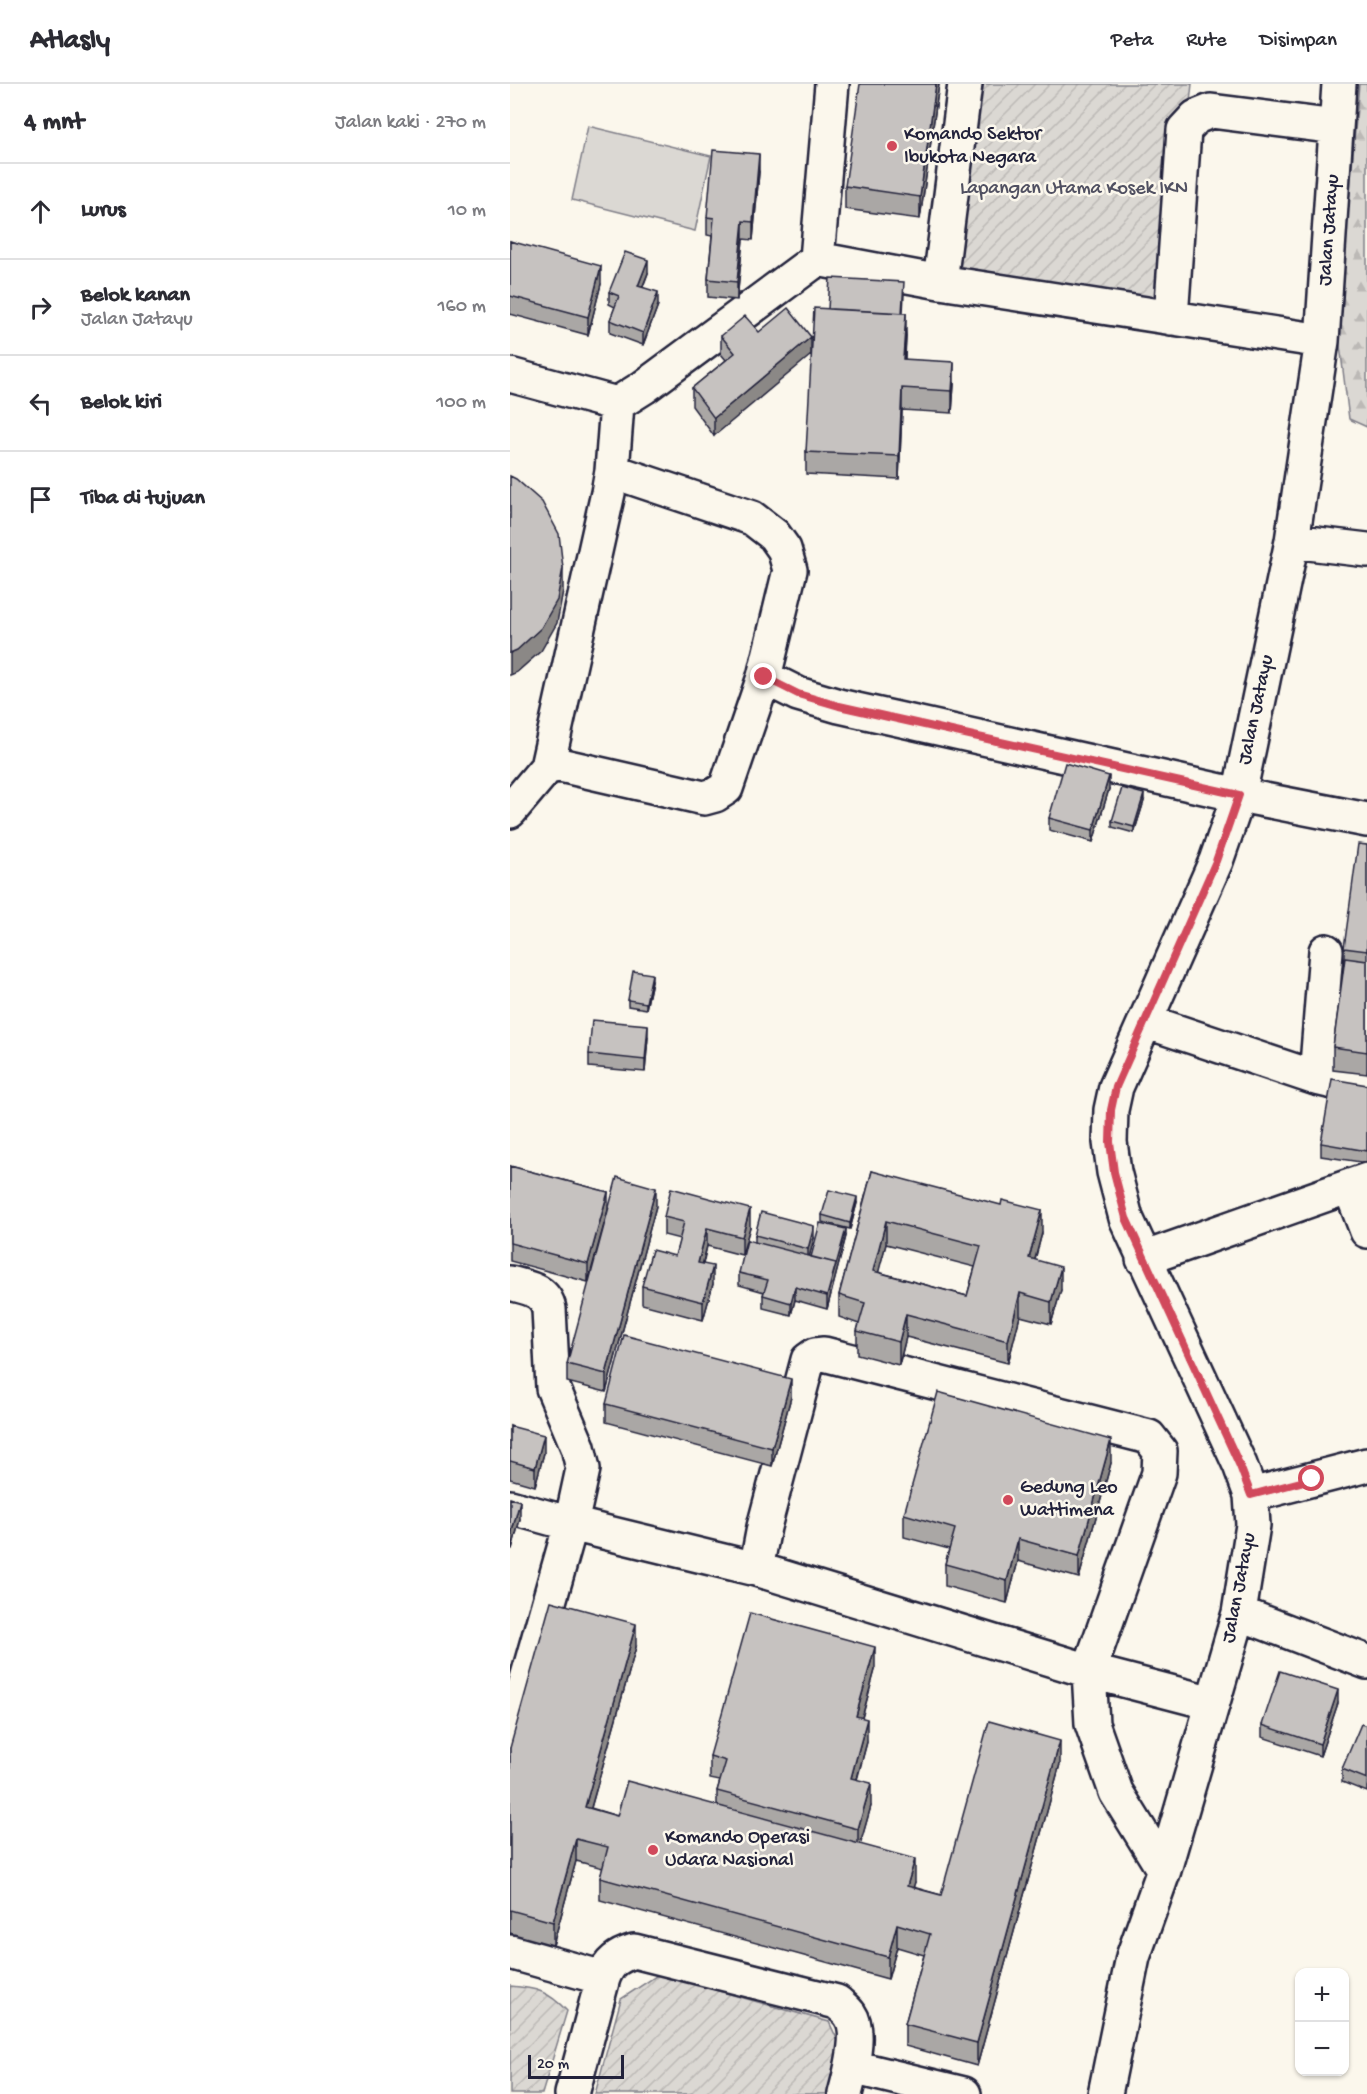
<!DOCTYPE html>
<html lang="id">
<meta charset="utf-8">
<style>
:root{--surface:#fff;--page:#f2f2f3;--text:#2b2b33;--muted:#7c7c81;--line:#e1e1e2}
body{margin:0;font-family:"Gochi Hand",sans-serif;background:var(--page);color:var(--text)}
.controls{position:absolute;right:18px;bottom:18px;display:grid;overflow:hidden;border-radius:12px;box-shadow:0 2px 4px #0004}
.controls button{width:54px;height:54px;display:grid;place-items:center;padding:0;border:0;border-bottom:2px solid var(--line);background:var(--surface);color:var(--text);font:30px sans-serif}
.scale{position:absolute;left:18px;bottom:15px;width:96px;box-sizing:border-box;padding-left:6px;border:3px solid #22223b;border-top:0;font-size:16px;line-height:21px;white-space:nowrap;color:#22223b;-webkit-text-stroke:4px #fbf7ec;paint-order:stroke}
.stop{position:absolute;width:18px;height:18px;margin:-14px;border:4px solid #d1495b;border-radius:50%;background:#fff}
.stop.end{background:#d1495b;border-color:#fff;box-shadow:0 2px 6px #0008}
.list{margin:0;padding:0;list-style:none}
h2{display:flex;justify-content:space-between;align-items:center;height:78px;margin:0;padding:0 24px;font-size:26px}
h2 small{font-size:20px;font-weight:400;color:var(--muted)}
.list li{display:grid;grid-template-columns:39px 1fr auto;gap:18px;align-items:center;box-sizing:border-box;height:96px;padding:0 24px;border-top:2px solid var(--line)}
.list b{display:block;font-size:22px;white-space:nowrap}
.list p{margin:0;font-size:20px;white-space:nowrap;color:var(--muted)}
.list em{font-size:20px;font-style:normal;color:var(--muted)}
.icon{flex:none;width:33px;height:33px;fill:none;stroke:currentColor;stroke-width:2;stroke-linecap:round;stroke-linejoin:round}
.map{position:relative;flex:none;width:857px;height:2010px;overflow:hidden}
header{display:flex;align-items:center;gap:36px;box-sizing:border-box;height:84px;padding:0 30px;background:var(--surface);border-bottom:2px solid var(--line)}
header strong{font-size:28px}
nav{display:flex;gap:33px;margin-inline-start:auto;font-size:21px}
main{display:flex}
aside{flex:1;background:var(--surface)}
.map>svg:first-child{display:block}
.grass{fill:#dbd8d3;stroke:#7e7d87;stroke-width:1.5}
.forest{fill:url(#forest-firs);stroke:#7e7d87;stroke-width:1.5}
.garden{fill:url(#garden-furrows);stroke:#7e7d87;stroke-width:1.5}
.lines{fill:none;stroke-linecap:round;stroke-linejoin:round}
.minor-casing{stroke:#22223b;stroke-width:38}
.minor{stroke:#fbf7ec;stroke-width:33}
.wall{fill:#aaa7a5;stroke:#22223b;stroke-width:1.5;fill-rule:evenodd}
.shaded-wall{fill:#8b8886;stroke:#22223b;stroke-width:1.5}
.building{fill:#c6c2c0;stroke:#22223b;stroke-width:1.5;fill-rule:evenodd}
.route{stroke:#d1495b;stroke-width:8}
.poi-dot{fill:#d1495b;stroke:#fbf7ec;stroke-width:2}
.labels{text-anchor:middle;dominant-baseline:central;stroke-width:5;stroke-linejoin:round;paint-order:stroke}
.poi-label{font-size:20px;fill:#22223b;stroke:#fbf7ec;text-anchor:start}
.park-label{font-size:20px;fill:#505061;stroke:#fbf7ec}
.street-label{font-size:20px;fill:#22223b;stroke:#fbf7ec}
</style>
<header>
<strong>Atlasly</strong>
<nav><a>Peta</a><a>Rute</a><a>Disimpan</a></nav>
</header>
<main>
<aside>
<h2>4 mnt<small>Jalan kaki · 270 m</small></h2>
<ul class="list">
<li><svg class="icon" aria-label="ahead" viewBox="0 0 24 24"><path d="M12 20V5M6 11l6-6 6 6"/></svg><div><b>Lurus</b></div><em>10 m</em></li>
<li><svg class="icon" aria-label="right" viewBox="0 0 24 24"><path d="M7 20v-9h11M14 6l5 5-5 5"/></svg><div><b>Belok kanan</b><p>Jalan Jatayu</p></div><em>160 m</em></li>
<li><svg class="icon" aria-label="left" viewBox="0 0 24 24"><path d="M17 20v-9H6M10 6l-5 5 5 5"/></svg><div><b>Belok kiri</b></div><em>100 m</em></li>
<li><svg class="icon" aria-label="arrive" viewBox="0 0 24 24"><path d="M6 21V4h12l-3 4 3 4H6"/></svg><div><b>Tiba di tujuan</b></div></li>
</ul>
</aside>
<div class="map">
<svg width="857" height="2010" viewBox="0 0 857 2010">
<defs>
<pattern id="forest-firs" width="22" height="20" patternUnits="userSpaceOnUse" patternTransform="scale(1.5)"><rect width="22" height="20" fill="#dbd8d3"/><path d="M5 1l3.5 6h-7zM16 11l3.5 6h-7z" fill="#bcb9b6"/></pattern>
<pattern id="garden-furrows" width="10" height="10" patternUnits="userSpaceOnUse" patternTransform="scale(1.5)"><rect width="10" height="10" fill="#dbd8d3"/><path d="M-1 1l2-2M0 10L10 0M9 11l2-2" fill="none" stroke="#bcb9b6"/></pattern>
</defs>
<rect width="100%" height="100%" fill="#fbf7ec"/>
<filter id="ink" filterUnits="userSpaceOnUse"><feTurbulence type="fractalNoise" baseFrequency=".0167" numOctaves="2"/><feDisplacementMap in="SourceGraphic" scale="12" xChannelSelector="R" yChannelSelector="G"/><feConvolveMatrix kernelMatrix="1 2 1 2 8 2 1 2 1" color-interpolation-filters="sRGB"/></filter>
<g filter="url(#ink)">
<path class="grass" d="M 78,42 L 201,72 L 185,147 L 62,116 Z"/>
<path class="forest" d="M 849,0 L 857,0 L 857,343 L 839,335 L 828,245 Z"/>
<path class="garden" d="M 463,0 L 682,0 L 659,206 L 646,220 L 441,197 Z
M 149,1890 L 319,1938 L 337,1976 L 328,2010 L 85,2010 L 111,1915 Z
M 0,1902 C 27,1904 38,1907 57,1927 L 32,2010 L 0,2010 Z"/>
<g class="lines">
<defs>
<path id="minor" d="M 307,175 L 430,198 L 455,0
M 430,198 L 812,257
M 661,234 L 674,46 L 686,33 L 701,27 L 826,43
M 0,291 L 107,320 L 134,303 L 307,175 L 322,0
M 102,387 L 242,434 L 264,451 L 274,465 L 280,486 L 254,593
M 782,457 L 857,466
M 37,683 L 98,409 L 102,387 L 107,320
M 0,727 L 37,683 L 50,681 L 194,714 L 205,711 L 216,704 L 254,593 L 288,610 L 329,622 L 729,711 L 857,736
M 635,937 L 806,994 L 857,1006
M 806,994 L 816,867
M 840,1103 L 857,1147
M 633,1175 L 857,1096
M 0,1199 C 17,1204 35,1205 39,1225 L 43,1304 L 68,1363 L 73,1385 L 61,1440 L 0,1655
M 741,1411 L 857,1381
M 0,1423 L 61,1440 L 246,1485 L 579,1587 L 702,1619
M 246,1485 L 254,1443 L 298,1276 L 305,1271 L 314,1270 L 639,1353 L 650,1367 L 649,1389 L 579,1587 L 582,1640 L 606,1708 L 654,1786
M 729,1529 L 857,1578
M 0,1868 L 93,1894 C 99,1878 108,1872 124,1867 L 327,1918 C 331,1922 337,1926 340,1931 C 352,1948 340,1991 335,2010
M 342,1983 L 454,2010
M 62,2010 L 93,1894
M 595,2010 L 623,1873 L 654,1786 L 729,1529 L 743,1441 L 741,1411 L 730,1381 L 616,1134 L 604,1088 L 600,1058 L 601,1026 L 606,1003 L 706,777 L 729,711 L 782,457 L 812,257 L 829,0"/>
</defs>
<use href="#minor" class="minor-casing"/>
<use href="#minor" class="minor"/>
</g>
<path class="wall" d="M 429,0 L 410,135 L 335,125 L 335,102 Z
M 249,88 L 243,156 L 233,155 L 227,216 L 198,213 L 198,195 L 202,152 L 197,151 L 197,133 Z
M 0,157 L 91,200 L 78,251 L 0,230 Z
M 138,189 L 133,203 L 148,221 L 133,261 L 100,249 L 100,236 L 105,223 L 99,220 L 99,208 Z
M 394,211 L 393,229 L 396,252 L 395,275 L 444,300 L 442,329 L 392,326 L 389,395 L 296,390 L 296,368 L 318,225 Z
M 249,248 L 204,352 L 182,322 L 182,304 L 216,276 L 211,270 L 211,252 Z
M 599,705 L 583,758 L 539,746 L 539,734 Z
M 634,717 L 624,749 L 602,743 L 602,737 Z
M 857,761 L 857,990 L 823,986 L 823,963 L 834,882 L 834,864 Z
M 142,897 L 136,925 L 118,922 L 118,916 Z
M 138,953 L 135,988 L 79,983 L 79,970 Z
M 857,1001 L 857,1079 L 811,1072 L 811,1059 Z
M 0,1082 L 98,1108 L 78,1198 L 0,1177 Z
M 362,1087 L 532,1149 L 525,1176 L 551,1206 L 541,1240 L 510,1232 L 498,1279 L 396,1253 L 389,1281 L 347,1270 L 347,1247 L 349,1240 L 329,1233 L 329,1211 ZM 376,1160 L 465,1183 L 457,1212 L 368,1188 Z
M 347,1119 L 340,1145 L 312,1138 L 312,1131 Z
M 146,1122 L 96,1308 L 57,1298 L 57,1280 Z
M 154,1133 L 240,1143 L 232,1171 L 197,1162 L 193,1180 L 203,1200 L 193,1236 L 132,1220 L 132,1202 L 165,1172 L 170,1155 L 154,1151 Z
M 245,1151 L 304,1154 L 299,1172 L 301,1173 L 336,1152 L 317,1225 L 285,1216 L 281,1231 L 253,1224 L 253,1211 L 254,1208 L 229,1201 L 229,1189 L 245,1158 Z
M 281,1313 L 262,1382 L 96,1338 L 96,1320 Z
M 0,1342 L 34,1369 L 25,1402 L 0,1395 Z
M 601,1379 L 569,1494 L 508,1477 L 497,1519 L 435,1502 L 435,1480 L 439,1465 L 394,1453 L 394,1430 Z
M 0,1414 L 10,1435 L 2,1465 L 0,1465 Z
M 126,1563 L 81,1724 L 107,1732 L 207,1721 L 207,1707 L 210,1697 L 200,1695 L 200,1672 L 365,1586 L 352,1634 L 357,1658 L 347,1696 L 361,1722 L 350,1760 L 405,1798 L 403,1803 L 431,1811 L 550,1680 L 467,1982 L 395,1962 L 395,1940 L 414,1871 L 387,1863 L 378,1895 L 90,1816 L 90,1794 L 93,1784 L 66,1777 L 43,1861 L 0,1849 L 0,1664 Z
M 828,1619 L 810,1672 L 752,1653 L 752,1641 Z
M 857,1642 L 857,1708 L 832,1698 L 832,1685 Z"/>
<path class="shaded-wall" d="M 426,0 L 429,0 L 410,135 L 410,113 Z
M 249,70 L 249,88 L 243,156 L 243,138 Z
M 233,137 L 233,155 L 227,216 L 227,198 Z
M 138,176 L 138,189 L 128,214 L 128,202 Z
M 91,182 L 91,200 L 78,251 L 78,233 Z
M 148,208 L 148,221 L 133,261 L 133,249 Z
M 396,229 L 396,252 L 393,297 L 393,275 Z
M 301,253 L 301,271 L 204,352 L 204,334 Z
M 444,278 L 444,300 L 442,329 L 442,307 Z
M 392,304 L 392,326 L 389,395 L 389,372 Z
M 53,484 L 53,507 L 47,539 L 31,567 L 7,588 L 0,591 L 0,569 Z
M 599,692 L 599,705 L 583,758 L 583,746 Z
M 634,710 L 634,717 L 624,749 L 624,743 Z
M 142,890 L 142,897 L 136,925 L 136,919 Z
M 138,941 L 138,953 L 135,988 L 135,976 Z
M 146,1104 L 146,1122 L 96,1308 L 96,1290 Z
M 98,1108 L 98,1126 L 78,1198 L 78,1180 Z
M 347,1113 L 347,1119 L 340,1145 L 340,1139 Z
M 240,1125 L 240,1143 L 232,1171 L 232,1153 Z
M 532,1126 L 532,1149 L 519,1197 L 519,1174 Z
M 376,1137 L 376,1160 L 363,1209 L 363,1187 Z
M 304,1142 L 304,1154 L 298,1178 L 298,1165 Z
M 197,1144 L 197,1162 L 188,1197 L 188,1179 Z
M 336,1145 L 336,1152 L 317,1225 L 317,1212 Z
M 203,1182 L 203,1200 L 193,1236 L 193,1218 Z
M 551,1183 L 551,1206 L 541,1240 L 541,1218 Z
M 285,1203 L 285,1216 L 281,1231 L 281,1219 Z
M 510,1209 L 510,1232 L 498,1279 L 498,1257 Z
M 396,1230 L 396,1253 L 389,1281 L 389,1258 Z
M 281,1295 L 281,1313 L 262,1382 L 262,1364 Z
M 34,1351 L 34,1369 L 25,1402 L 25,1384 Z
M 601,1356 L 601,1379 L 569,1494 L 569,1472 Z
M 10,1417 L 10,1435 L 2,1465 L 2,1447 Z
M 508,1455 L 508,1477 L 497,1519 L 497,1497 Z
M 126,1540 L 126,1563 L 75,1745 L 75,1723 Z
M 365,1563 L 365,1586 L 346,1655 L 346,1632 Z
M 828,1606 L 828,1619 L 810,1672 L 810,1660 Z
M 357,1635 L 357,1658 L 341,1716 L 341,1694 Z
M 550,1657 L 550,1680 L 467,1982 L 467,1959 Z
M 361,1699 L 361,1722 L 348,1768 L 348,1745 Z
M 66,1755 L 66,1777 L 43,1861 L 43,1838 Z
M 405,1775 L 405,1798 L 397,1824 L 397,1802 Z
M 387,1840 L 387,1863 L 378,1895 L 378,1873 Z"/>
<path class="building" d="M 350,0 L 426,0 L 410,113 L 335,102 Z
M 203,66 L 249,70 L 243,138 L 233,137 L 227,198 L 198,195 L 204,134 L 197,133 Z
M 0,157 L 91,182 L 78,233 L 0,212 Z
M 115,168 L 138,176 L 128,202 L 148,208 L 133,249 L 100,236 L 109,212 L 99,208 Z
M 320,194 L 394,198 L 392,229 L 318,225 Z
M 278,224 L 301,253 L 204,334 L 182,304 L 225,269 L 211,252 L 235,232 L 249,248 Z
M 304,224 L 396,229 L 393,275 L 444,278 L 442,307 L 392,304 L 389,372 L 296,368 Z
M 0,392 L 6,395 L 32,418 L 49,450 L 53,484 L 47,516 L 31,544 L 7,566 L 0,569 Z
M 555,679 L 599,692 L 583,746 L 539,734 Z
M 612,704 L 634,710 L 624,743 L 602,737 Z
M 848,760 L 857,761 L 857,867 L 834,864 Z
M 835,874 L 857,877 L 857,968 L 823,963 Z
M 123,887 L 142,890 L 136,919 L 118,916 Z
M 82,936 L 138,941 L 135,976 L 79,970 Z
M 822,995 L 857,1001 L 857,1067 L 811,1059 Z
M 0,1082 L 98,1108 L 78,1180 L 0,1159 Z
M 362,1087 L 491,1121 L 492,1116 L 532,1126 L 519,1174 L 551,1183 L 541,1218 L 510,1209 L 498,1257 L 396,1230 L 389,1258 L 347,1247 L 355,1219 L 329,1211 ZM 376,1137 L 471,1162 L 457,1212 L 363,1187 Z
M 107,1093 L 146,1104 L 96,1290 L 57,1280 Z
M 161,1104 L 240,1125 L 232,1153 L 197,1144 L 188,1179 L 203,1182 L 193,1218 L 132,1202 L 142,1166 L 165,1172 L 174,1138 L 154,1133 Z
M 319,1106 L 347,1113 L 340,1139 L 312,1131 Z
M 251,1128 L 304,1142 L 298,1165 L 245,1151 Z
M 310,1139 L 336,1145 L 326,1181 L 326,1179 L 301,1173 Z
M 237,1156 L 326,1179 L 317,1212 L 285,1203 L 281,1219 L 253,1211 L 258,1196 L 229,1189 Z
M 114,1251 L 281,1295 L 262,1364 L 96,1320 Z
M 428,1308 L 601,1356 L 569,1472 L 508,1455 L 497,1497 L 435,1480 L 445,1445 L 394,1430 Z
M 0,1342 L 34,1351 L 25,1384 L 0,1377 Z
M 0,1414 L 10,1417 L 2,1447 L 0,1447 Z
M 41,1517 L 126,1540 L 75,1723 L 107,1732 L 117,1697 L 405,1775 L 397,1802 L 431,1811 L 479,1637 L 550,1657 L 467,1959 L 395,1940 L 420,1850 L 387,1840 L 378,1873 L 90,1794 L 98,1763 L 66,1755 L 43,1838 L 0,1826 L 0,1664 Z
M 240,1529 L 365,1563 L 346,1632 L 357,1635 L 341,1694 L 361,1699 L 348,1745 L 207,1707 L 216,1677 L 200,1672 Z
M 770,1587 L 828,1606 L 810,1660 L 752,1641 Z
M 851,1640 L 857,1642 L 857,1695 L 832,1685 Z"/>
</g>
<g class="lines" filter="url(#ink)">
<path class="route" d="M 254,593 L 288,610 L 329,622 L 729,711 L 706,777 L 606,1003 L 601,1026 L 600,1058 L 604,1088 L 616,1134 L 730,1382 L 741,1411 L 802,1395"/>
</g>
<g class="poi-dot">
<circle cx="382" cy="62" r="6"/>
<circle cx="498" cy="1416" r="6"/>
<circle cx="143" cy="1766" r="6"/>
</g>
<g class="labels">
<g class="poi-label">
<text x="394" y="51">Komando Sektor<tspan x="394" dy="23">Ibukota Negara</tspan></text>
<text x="510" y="1404">Gedung Leo<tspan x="510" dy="23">Wattimena</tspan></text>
<text x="155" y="1754">Komando Operasi<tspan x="155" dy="23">Udara Nasional</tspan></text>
</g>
<g class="park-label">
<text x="564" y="105">Lapangan Utama Kosek IKN</text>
</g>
<g class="street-label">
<text transform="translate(820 146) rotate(-86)">Jalan Jatayu</text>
<text transform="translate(747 626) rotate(-78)">Jalan Jatayu</text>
<text transform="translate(730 1504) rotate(-79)">Jalan Jatayu</text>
</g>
</g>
</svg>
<div class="controls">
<button>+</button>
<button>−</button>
</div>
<div class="scale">20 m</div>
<div class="stop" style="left:802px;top:1395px"></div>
<div class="stop end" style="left:254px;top:593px"></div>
</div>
</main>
